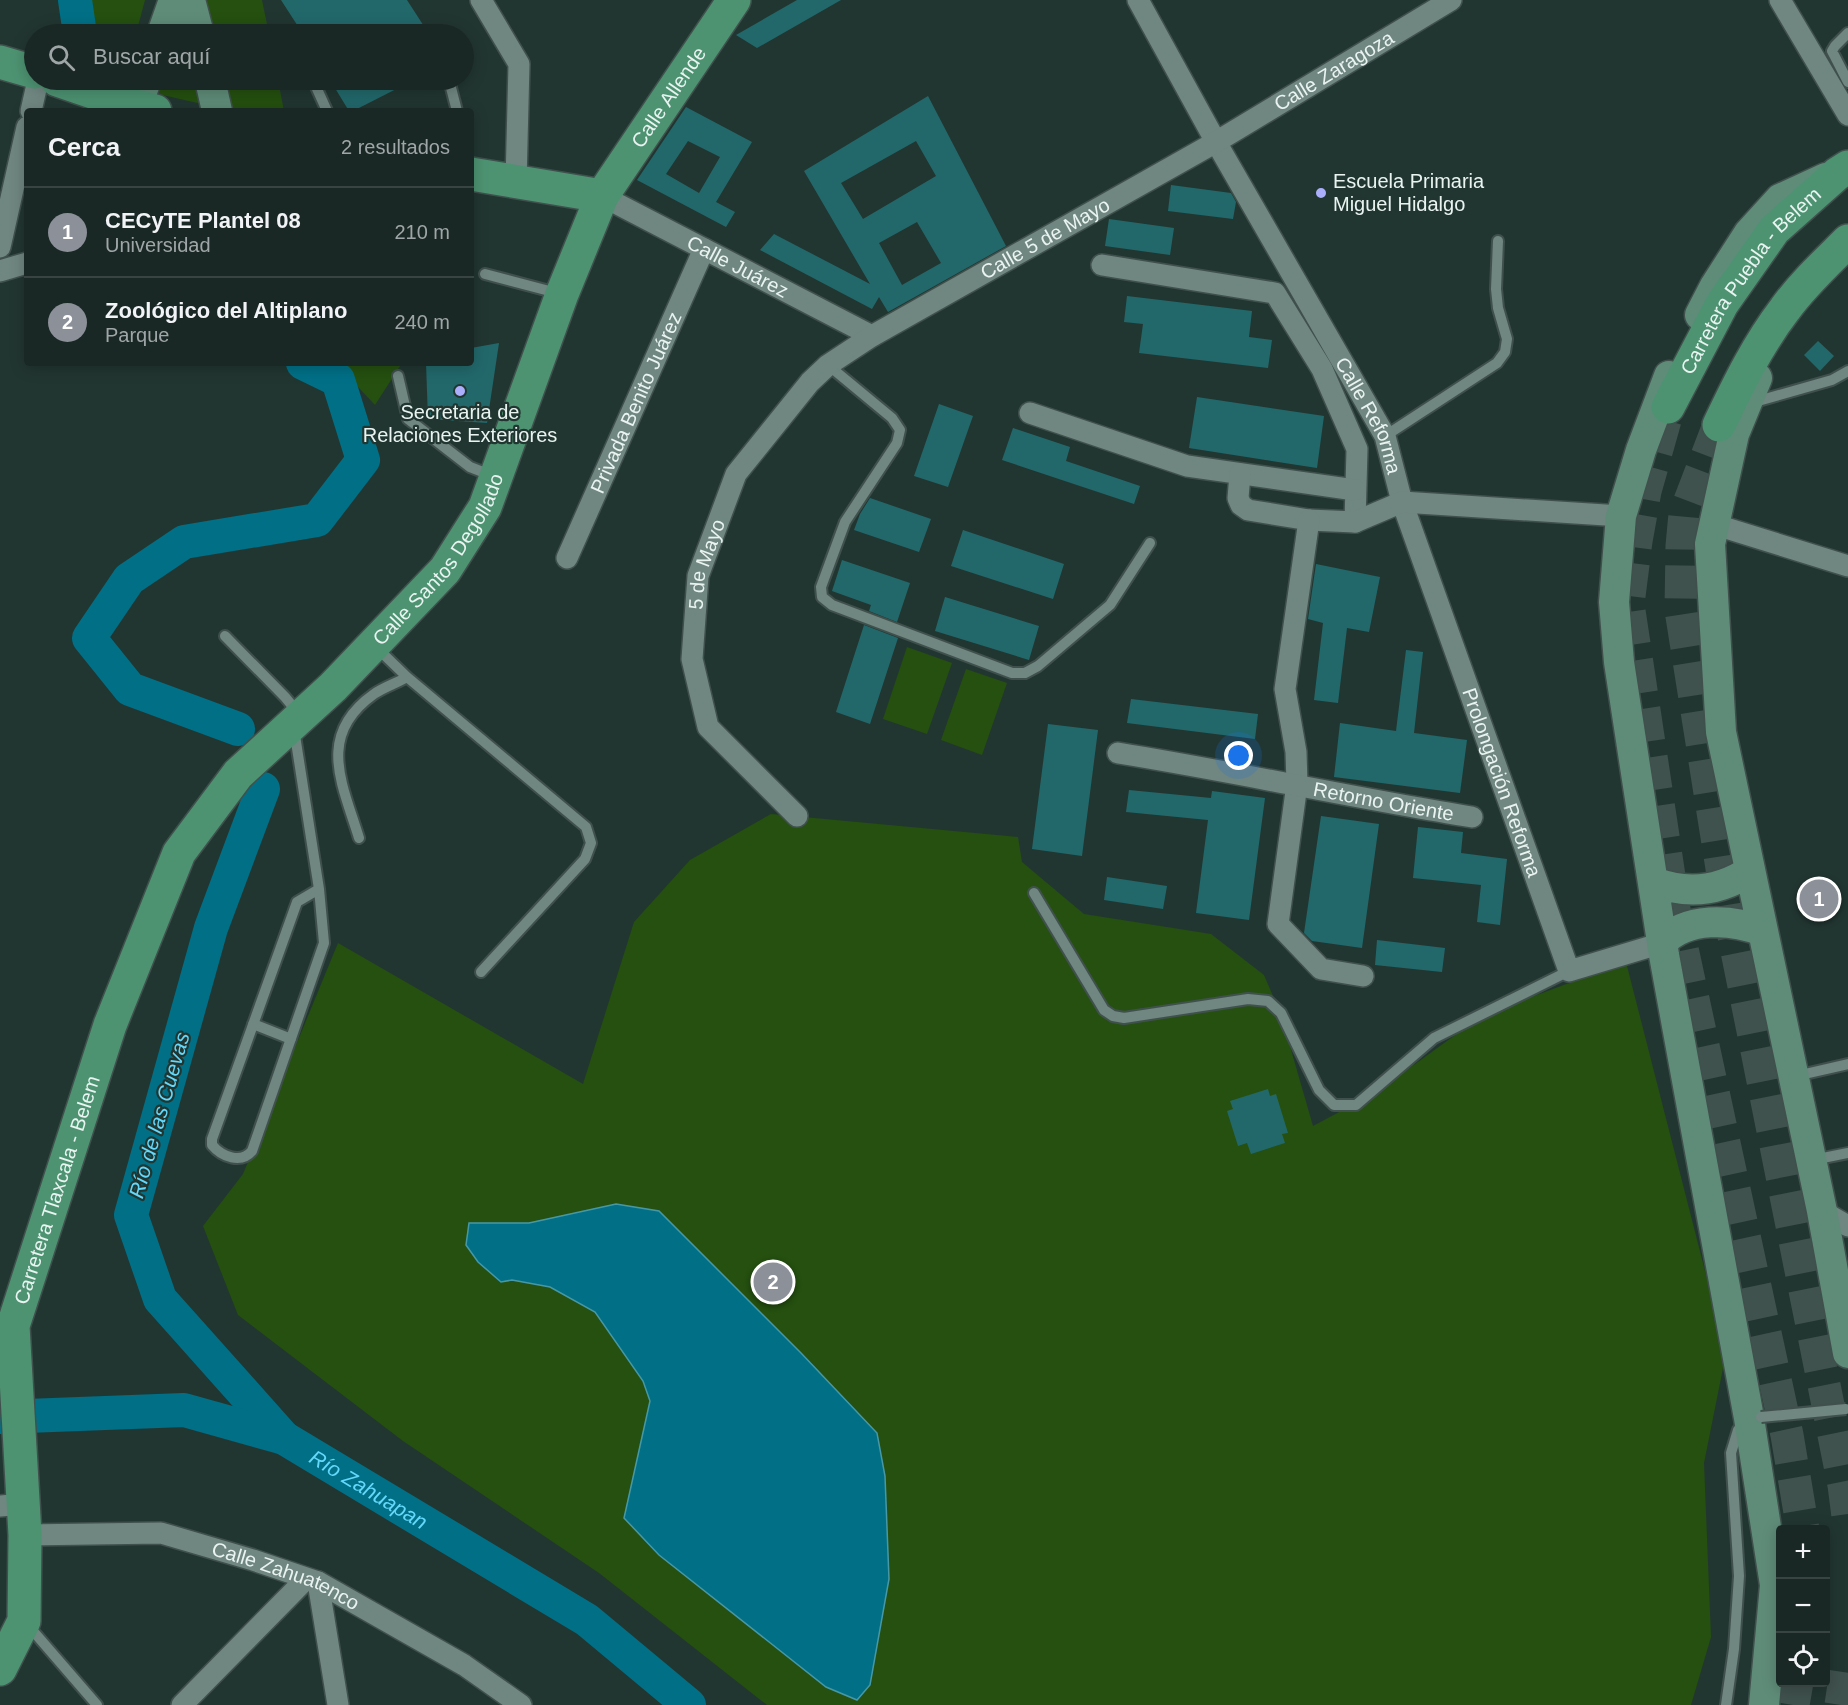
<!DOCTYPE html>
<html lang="es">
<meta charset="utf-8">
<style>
:root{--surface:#1a2825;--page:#23302d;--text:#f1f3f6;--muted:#9fa6a7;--line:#384442;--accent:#8c9099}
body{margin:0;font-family:Arial,sans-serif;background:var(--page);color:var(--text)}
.controls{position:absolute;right:18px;bottom:18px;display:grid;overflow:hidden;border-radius:6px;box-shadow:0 3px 15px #0003}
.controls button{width:54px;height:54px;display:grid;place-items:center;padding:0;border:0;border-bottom:2px solid var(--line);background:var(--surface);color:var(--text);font:30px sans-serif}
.you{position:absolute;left:1239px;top:756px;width:21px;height:21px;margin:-15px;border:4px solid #fff;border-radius:50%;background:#1a73e8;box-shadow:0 0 0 9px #1a73e833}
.badge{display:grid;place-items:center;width:39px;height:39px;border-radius:50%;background:var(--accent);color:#fff;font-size:20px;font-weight:700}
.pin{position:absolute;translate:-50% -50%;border:3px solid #fff;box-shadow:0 2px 6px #0006}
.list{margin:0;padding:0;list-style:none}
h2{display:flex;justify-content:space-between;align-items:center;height:78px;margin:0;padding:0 24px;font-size:26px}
h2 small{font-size:20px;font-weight:400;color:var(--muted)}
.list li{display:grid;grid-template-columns:39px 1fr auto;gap:18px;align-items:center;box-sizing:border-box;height:90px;padding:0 24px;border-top:2px solid var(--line)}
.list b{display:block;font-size:22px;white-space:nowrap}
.list p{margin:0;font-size:20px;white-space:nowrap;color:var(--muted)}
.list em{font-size:20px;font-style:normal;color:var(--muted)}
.icon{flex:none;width:33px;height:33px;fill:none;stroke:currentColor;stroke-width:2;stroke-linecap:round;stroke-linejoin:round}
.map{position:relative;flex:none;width:1848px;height:1705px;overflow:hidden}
.search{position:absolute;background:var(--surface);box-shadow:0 3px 15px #0003;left:24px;top:24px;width:450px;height:66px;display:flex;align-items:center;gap:15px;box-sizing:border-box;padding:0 21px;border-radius:33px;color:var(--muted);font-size:22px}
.panel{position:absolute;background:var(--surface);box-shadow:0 3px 15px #0003;left:24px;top:108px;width:450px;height:258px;border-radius:6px}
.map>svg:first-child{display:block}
.green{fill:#255010}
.water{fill:#017087;stroke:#4798a7;stroke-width:1.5}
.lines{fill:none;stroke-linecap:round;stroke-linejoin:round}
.river{stroke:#017087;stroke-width:34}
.building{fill:#22686b;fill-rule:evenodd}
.primary-tunnel{stroke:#40524e;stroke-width:33;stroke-dasharray:33 16;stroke-linecap:butt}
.lane-casing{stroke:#40514d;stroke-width:14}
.street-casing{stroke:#40514d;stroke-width:24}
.secondary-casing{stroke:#40514d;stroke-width:33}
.primary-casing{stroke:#40514d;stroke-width:36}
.lane{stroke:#708680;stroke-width:10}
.street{stroke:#708680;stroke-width:21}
.secondary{stroke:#5f8c79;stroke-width:30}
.primary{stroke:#4d9372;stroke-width:33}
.lane-bridge-casing{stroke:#40514d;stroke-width:14;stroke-linecap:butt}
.lane-bridge{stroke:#708680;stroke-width:10}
.poi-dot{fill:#abaffb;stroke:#223631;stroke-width:2}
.labels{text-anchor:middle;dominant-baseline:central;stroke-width:4.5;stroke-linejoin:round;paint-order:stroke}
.street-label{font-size:20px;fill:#e9f4f1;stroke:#223631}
.poi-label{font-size:20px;fill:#e9f4f1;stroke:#223631;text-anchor:start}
.water-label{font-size:21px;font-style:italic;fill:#63d8fa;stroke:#223631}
</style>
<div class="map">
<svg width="1848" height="1705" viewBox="0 0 1848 1705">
<rect width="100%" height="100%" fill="#223631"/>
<path class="green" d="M 84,0 L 145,0 L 136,34 L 87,34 Z
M 205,0 L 262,0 L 269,34 L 211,34 Z
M 164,80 L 198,80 L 202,104 L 158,94 Z
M 220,80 L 278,80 L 284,111 L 227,111 Z
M 324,363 L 397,363 L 400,366 L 375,405 L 345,373 Z
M 907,647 L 952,663 L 927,734 L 883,719 Z
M 966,669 L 1007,683 L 982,755 L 941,740 Z
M 771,814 L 1018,837 L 1022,862 L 1084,914 L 1211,934 L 1264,975 L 1281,1015 L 1313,1126 L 1375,1093 L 1483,1015 L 1626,962 L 1726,1353 L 1704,1463 L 1711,1637 L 1691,1705 L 767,1705 L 599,1573 L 403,1441 L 238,1315 L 203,1226 L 243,1174 L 338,943 L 583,1084 L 634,922 L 690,860 Z"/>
<path class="water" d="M 616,1204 L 659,1211 L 801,1353 L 877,1433 L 885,1476 L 889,1579 L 870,1685 L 857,1700 L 826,1687 L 659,1555 L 624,1518 L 650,1401 L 643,1381 L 595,1312 L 550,1287 L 512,1280 L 501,1282 L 478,1262 L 466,1245 L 469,1223 L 529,1223 Z"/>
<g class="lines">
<g class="river">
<path d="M 75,0 L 80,34"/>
<path d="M 238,729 L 130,689 L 89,638 L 129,579 L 184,542 L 317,520 L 363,460 L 338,380 L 303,363"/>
<path d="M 263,789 L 211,928 L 131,1215 L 160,1299 L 284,1438"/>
<path id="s1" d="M 0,1417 L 184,1410 L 284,1438 L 587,1620 L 689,1705"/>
</g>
</g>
<path class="building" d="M 281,0 L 407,0 L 429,34 L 303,34 Z
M 797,0 L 841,0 L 757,48 L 736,35 Z
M 330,80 L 414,80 L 353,111 L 349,111 Z
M 928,96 L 1006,246 L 888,312 L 879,297 L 872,309 L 760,250 L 774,234 L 870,284 L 804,171 ZM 916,141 L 936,176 L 863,219 L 841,183 ZM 917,222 L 941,263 L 902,285 L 879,243 Z
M 686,107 L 752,142 L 716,202 L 735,212 L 726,227 L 637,180 ZM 688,141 L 720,157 L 699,193 L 666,174 Z
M 1171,185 L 1231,193 L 1236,202 L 1233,219 L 1168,211 Z
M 1109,219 L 1174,228 L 1170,255 L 1105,246 Z
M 1127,296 L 1252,311 L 1249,337 L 1272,340 L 1268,368 L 1139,353 L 1143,324 L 1124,322 Z
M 1818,341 L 1834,356 L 1820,371 L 1804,355 Z
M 499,343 L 487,423 L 428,419 L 426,363 L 471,363 L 471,348 Z
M 1197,397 L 1324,416 L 1317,468 L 1189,448 Z
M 939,404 L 973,416 L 948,487 L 914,476 Z
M 1013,428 L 1070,447 L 1066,461 L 1140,486 L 1134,504 L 1002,460 Z
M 870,498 L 931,519 L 919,552 L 854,530 L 860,514 Z
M 963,530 L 1064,564 L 1053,599 L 951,566 Z
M 842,560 L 910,583 L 897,622 L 869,611 L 871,605 L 832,591 Z
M 1316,564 L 1380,577 L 1369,632 L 1347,628 L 1338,703 L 1314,700 L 1323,623 L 1308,619 Z
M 945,597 L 1039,626 L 1029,660 L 935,631 Z
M 864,625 L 898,638 L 870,724 L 836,712 Z
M 1406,650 L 1423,652 L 1414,733 L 1467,740 L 1460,793 L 1334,777 L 1340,723 L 1396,731 Z
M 1131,699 L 1258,714 L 1255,739 L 1127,723 Z
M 1048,724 L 1098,730 L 1082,856 L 1032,849 Z
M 1129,790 L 1211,798 L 1212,791 L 1265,798 L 1249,920 L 1196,913 L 1208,820 L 1126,812 Z
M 1321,816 L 1379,824 L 1362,948 L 1312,941 L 1304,933 Z
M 1418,827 L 1463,832 L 1461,853 L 1507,859 L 1500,925 L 1477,922 L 1481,885 L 1413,878 Z
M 1107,877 L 1167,886 L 1163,909 L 1104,900 Z
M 1377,940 L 1445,948 L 1442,972 L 1375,965 Z
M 1268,1089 L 1270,1096 L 1276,1094 L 1288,1133 L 1282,1134 L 1285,1143 L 1251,1154 L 1247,1143 L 1238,1146 L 1227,1111 L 1233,1109 L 1230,1101 Z"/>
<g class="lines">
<path class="primary-tunnel" d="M 1665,420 L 1645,491 L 1636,541 L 1628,604 L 1675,916 L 1787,1435 L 1803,1530
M 1719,425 L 1685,514 L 1682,546 L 1681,610 L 1728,906 L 1844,1485 L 1848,1516
M 1793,1705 L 1797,1682
M 1841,1705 L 1848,1658"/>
<defs>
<path id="lane" d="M 1848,33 L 1835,46 L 1832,51 L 1848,82
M 313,80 L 327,111
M 449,80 L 457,111
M 485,274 L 557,293
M 828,365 L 892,418 L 900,430 L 897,443 L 845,522 L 821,587 L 822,597 L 832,605 L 1012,673 L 1025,673 L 1038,666 L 1110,605 L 1150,543
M 398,376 L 408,419 L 470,467 L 493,476
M 1751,403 L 1832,380 L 1848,371
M 1385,436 L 1497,363 L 1505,352 L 1507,339 L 1498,308 L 1496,289 L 1498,241
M 225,636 L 285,697 L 299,714
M 376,647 L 407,677 L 586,827 L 591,843 L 585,859 L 481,972
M 294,729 L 319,889 L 324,943 L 252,1151 C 241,1164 222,1157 212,1145 L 212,1139 L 297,902 L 319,889
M 359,838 C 342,783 316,735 374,694 C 384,687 397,683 407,677
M 1034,893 L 1104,1010 L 1113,1016 L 1124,1018 L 1248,999 L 1268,1001 L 1281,1013 L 1319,1090 L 1334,1105 L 1356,1105 L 1434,1038 L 1569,971
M 253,1024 L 291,1039
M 1796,1076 L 1848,1064
M 1813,1160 L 1848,1153
M 27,1624 L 97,1705
M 1726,1705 L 1734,1649 L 1739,1576 L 1731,1453 L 1738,1430 L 1743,1425"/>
<g id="street">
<path d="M 481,0 L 519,64 L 516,182"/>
<path id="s2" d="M 1138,0 L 1216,142 L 1385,436 L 1402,502 L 1569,971 L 1662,943"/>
<path d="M 1780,0 L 1848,115"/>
<path d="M 31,111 L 38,80"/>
<path id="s3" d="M 602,196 L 872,336"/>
<path d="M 0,247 L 27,127"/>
<path d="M 1102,265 L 1275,293 L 1322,369 L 1357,449 L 1355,522"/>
<path d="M 0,271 L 27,263"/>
<path d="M 1030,413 L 1187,466 L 1355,490"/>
<path d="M 1240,474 L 1238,498 L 1241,505 L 1248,510 L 1309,520 L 1355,522 L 1402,502 L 1621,516"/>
<path d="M 1309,520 L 1285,689 L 1296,752 L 1297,784 L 1278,924 L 1321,969 L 1363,976"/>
<path d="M 1713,524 L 1848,566"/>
<path id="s4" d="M 567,558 L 704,249"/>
<path id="s5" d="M 1118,753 C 1236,772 1353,798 1472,817"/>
<path id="s6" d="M 797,816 L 708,727 L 692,659 L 698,576 L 736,474 L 810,382 L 828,365 L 872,336 L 1216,142 L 1451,0"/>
<path d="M 1822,1211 L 1848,1226"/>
<path d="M 0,1506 L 23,1504"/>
<path id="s7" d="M 25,1535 L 161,1533 L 253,1560 L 318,1582 L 464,1665 L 521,1705"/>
<path d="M 318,1582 L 338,1705"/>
<path d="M 182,1705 L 306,1579"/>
</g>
<path id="secondary" d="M 190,0 L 199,34
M 162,34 L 174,0
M 210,80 L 217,111
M 137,106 L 146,80
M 1700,315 L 1715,286 L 1749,233 L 1780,199 L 1826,178
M 1669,376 L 1641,450 L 1621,516 L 1614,602 L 1619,662 L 1664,955 L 1749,1418 L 1775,1585 L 1764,1705
M 1757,378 L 1734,434 L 1710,544 L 1721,732 L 1822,1211 L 1848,1353
M 1654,882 C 1688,895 1720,891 1750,871
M 1662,943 C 1686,916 1732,919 1762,931"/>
<g id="primary">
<path d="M 0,62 L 34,72"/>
<path d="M 57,80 L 124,103 L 155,111"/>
<path d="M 471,174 L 602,196"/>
<path id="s8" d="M 1668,407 L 1722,304 L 1774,230 L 1837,174 L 1848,167"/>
<path d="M 1719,425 C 1738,385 1758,344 1785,309 C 1803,284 1826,263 1848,241"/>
<path id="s9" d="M 0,1669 L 24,1621 L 25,1535 L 13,1326 L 110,1025 L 179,853 L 238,774 L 333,687 L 445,570 L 485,507 L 562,294 L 602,196 L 734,0"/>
</g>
</defs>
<use href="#lane" class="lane-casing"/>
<use href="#street" class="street-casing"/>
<use href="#secondary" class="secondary-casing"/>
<use href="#primary" class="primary-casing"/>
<use href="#lane" class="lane"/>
<use href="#street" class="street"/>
<use href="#secondary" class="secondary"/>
<use href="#primary" class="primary"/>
<defs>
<path id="lane-bridge" d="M 1761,1417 L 1846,1409"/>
</defs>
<use href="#lane-bridge" class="lane-bridge-casing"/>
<use href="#lane-bridge" class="lane-bridge"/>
</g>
<g class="poi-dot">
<circle cx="1321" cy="193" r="6"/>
<circle cx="460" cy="391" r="6"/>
</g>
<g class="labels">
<g class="street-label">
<text stroke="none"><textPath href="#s6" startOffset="1116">Calle Zaragoza</textPath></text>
<text stroke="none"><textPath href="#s9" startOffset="1766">Calle Allende</textPath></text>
<text stroke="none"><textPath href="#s6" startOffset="782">Calle 5 de Mayo</textPath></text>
<text stroke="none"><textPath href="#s3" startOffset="153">Calle Juárez</textPath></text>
<text stroke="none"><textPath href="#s8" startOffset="152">Carretera Puebla - Belem</textPath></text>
<text stroke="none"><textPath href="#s4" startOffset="170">Privada Benito Juárez</textPath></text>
<text stroke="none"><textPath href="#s2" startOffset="476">Calle Reforma</textPath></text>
<text stroke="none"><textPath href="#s9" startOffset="1245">Calle Santos Degollado</textPath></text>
<text stroke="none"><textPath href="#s6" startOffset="292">5 de Mayo</textPath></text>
<text stroke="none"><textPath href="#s2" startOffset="867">Prolongación Reforma</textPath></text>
<text stroke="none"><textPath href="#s5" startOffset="270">Retorno Oriente</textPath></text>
<text stroke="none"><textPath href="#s9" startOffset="492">Carretera Tlaxcala - Belem</textPath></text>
<text stroke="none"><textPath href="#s7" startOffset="268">Calle Zahuatenco</textPath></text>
</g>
<g class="poi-label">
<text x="1333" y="181">Escuela Primaria<tspan x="1333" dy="23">Miguel Hidalgo</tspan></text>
<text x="460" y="412" text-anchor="middle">Secretaria de<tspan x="460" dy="23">Relaciones Exteriores</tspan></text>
</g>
<g class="water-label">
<text transform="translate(159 1115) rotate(-74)">Río de las Cuevas</text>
<text stroke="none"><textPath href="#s1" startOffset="387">Río Zahuapan</textPath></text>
</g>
</g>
</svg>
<div class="controls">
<button>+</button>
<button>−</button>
<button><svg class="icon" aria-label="locate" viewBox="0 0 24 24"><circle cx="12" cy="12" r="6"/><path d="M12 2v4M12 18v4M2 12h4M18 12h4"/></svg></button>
</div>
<div class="you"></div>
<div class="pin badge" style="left:1819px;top:899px">1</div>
<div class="pin badge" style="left:773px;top:1282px">2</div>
<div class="search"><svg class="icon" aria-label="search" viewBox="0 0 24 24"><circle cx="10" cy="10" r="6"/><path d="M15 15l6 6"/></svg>Buscar aquí</div>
<section class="panel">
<h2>Cerca<small>2 resultados</small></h2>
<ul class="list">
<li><span class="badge">1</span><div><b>CECyTE Plantel 08</b><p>Universidad</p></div><em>210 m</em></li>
<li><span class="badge">2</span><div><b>Zoológico del Altiplano</b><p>Parque</p></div><em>240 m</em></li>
</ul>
</section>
</div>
